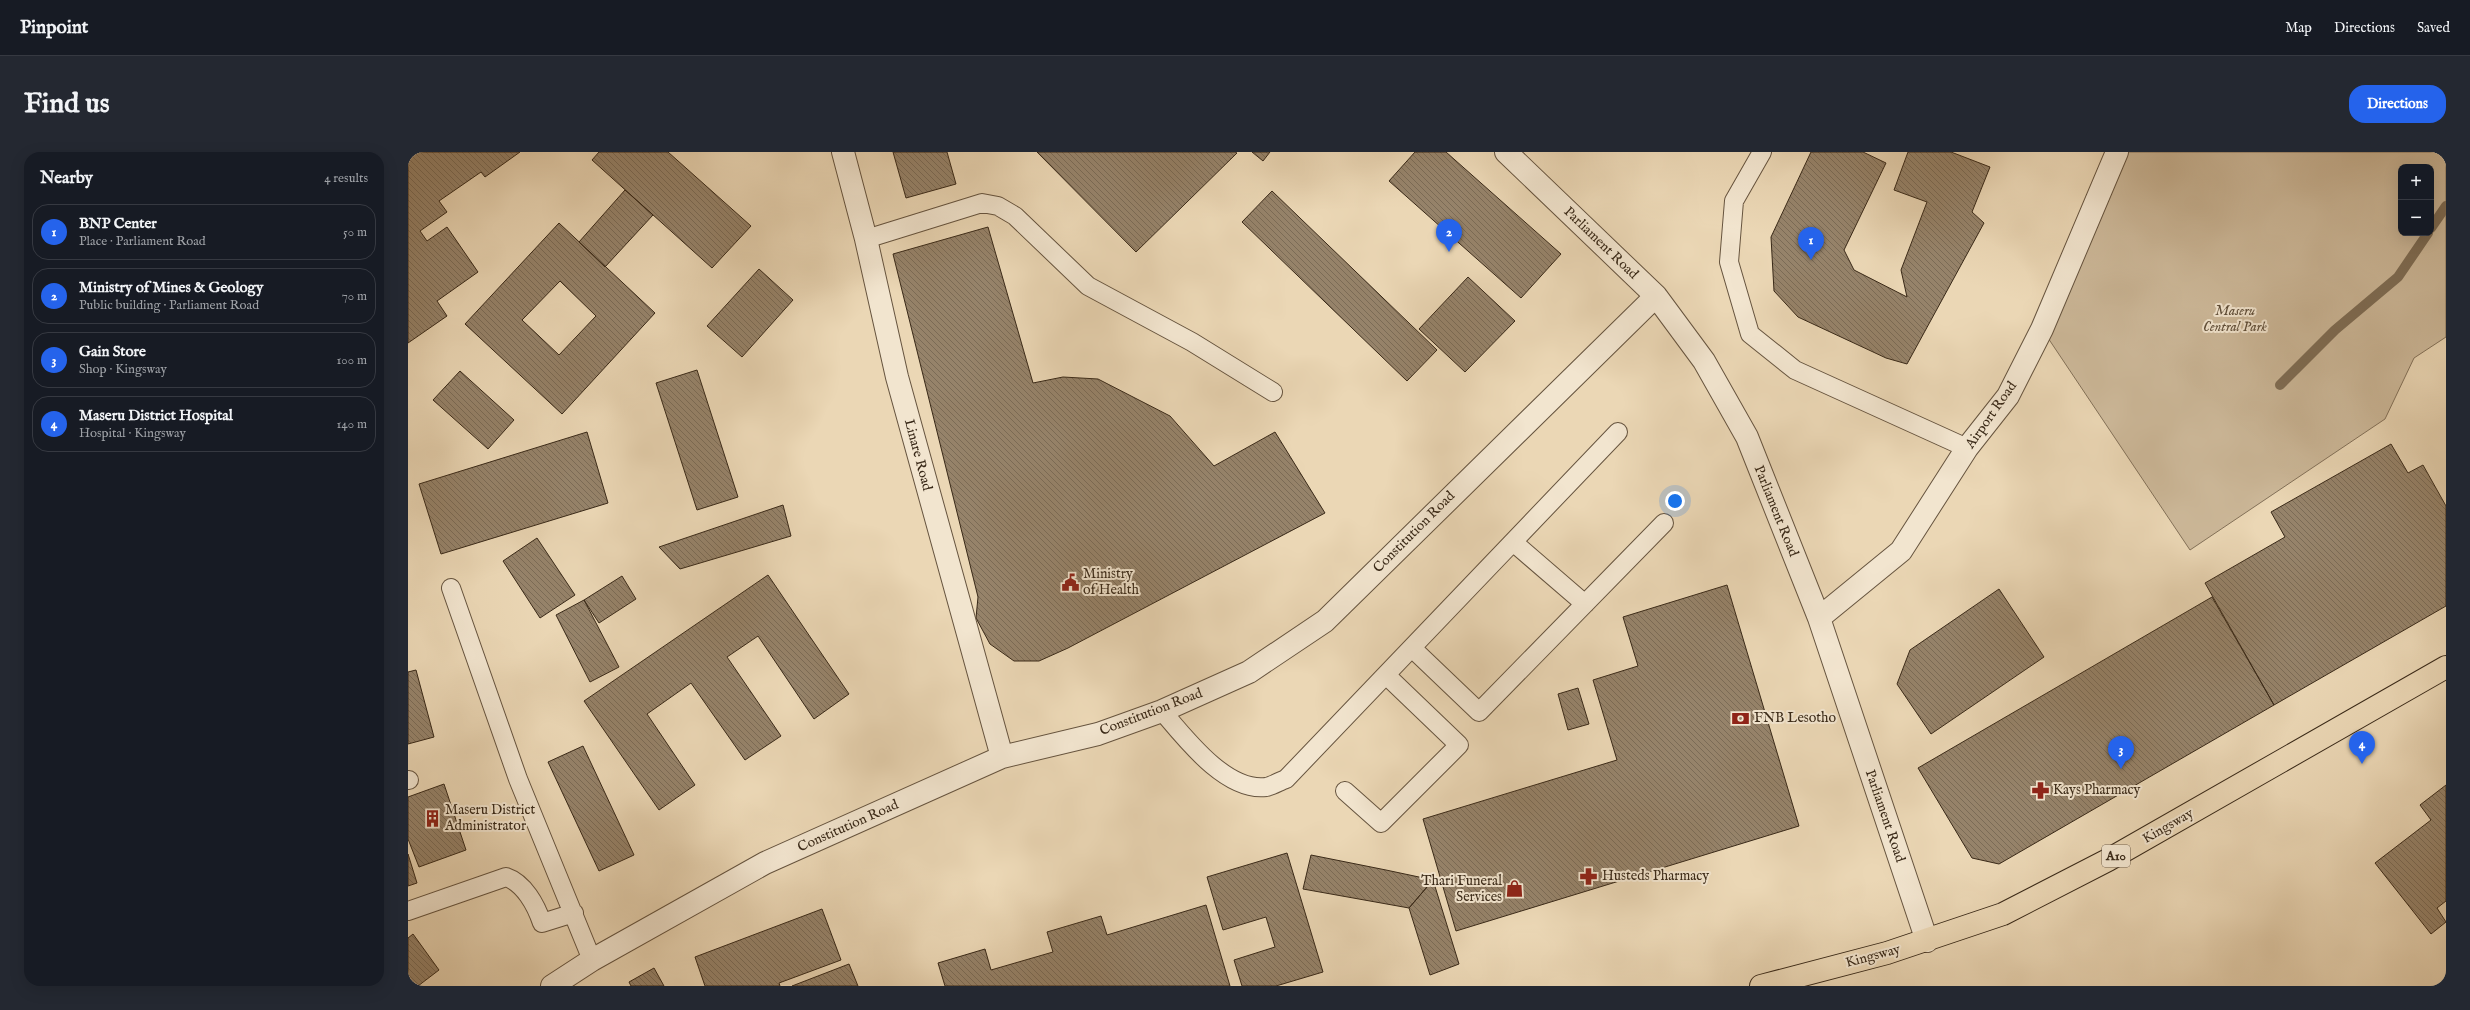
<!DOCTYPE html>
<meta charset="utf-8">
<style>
:root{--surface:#171b24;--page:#242831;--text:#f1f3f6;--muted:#9ea1a6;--line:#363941;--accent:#2563eb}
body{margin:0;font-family:"IM FELL English",serif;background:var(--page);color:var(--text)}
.controls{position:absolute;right:12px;top:12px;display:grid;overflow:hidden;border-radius:8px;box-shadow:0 4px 16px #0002}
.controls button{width:36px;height:36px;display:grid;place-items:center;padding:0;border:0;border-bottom:1px solid var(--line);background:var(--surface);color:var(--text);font:20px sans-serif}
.you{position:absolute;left:1267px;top:349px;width:14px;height:14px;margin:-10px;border:3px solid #fff;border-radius:50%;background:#1a73e8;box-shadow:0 0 0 6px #1a73e833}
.badge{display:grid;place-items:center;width:26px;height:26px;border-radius:50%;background:var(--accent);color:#fff;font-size:13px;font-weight:700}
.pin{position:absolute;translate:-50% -33px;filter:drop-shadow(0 1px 2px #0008)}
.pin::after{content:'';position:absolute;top:21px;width:14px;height:12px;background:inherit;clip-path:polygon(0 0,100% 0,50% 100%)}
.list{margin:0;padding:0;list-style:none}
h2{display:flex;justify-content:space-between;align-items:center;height:52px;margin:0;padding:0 16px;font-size:17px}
h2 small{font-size:13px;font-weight:400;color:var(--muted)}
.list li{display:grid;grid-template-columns:26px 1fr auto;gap:12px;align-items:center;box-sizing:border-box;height:56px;margin:0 8px 8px;padding:0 8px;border:1px solid var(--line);border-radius:16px}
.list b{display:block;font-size:15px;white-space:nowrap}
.list p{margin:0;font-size:13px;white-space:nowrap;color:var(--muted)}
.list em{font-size:13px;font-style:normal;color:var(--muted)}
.map{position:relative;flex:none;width:2038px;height:834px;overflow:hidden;border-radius:16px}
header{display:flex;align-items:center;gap:24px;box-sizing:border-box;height:56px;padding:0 20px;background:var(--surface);border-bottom:1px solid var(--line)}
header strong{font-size:19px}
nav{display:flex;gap:22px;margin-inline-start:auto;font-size:14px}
.intro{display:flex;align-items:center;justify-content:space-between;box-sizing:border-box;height:96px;padding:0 24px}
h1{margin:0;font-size:28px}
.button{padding:10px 18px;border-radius:16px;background:var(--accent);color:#fff;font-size:14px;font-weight:700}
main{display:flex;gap:24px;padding:0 24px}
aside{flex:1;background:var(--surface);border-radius:16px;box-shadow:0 4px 16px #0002}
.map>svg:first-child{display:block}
.park{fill:#cdb99a;stroke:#837159;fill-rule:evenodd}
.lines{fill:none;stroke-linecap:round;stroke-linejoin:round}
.stream{stroke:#7f6e56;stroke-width:10}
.building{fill:url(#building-back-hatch);stroke:#392918;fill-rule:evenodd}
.service-casing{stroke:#66543f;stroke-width:20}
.minor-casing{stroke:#66543f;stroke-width:24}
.primary-casing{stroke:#392918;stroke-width:24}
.service{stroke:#f2e5cf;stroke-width:18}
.minor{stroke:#f2e5cf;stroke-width:22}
.primary{stroke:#ebd7b5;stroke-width:22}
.labels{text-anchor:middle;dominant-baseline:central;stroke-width:4;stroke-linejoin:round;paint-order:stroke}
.shield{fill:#f2e5cf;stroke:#70614f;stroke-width:1}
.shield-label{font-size:13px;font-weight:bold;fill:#392918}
.street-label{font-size:14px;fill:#392918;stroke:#f2e5cf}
.park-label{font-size:14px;font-style:italic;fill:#5e4d38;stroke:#f2e5cf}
.poi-label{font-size:14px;fill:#392918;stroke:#f2e5cf;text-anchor:start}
</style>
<header>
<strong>Pinpoint</strong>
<nav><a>Map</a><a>Directions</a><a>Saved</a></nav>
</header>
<div class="intro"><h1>Find us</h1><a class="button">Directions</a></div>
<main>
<aside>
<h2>Nearby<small>4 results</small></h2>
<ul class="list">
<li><span class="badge">1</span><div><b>BNP Center</b><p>Place · Parliament Road</p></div><em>50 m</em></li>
<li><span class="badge">2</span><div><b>Ministry of Mines &amp; Geology</b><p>Public building · Parliament Road</p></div><em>70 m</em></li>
<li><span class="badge">3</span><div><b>Gain Store</b><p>Shop · Kingsway</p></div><em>100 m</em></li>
<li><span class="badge">4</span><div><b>Maseru District Hospital</b><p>Hospital · Kingsway</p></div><em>140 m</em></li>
</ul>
</aside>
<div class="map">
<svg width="2038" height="834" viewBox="0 0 2038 834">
<defs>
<pattern id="building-back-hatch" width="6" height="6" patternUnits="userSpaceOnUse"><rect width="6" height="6" fill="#96836a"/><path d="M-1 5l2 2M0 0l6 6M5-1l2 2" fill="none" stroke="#7b6b56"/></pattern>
</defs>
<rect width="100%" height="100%" fill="#ebd7b5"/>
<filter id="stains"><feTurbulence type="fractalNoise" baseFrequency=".005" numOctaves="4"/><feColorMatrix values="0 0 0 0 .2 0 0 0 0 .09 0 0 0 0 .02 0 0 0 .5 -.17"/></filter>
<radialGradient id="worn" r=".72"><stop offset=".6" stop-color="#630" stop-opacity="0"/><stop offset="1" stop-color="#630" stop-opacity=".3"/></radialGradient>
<path class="park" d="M 1711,0 L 2038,0 L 2038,185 L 2006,206 L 1977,267 L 1782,398 L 1634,177 ZM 1993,15 L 2023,15 L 2023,81 L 1993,81 Z"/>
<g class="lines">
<path class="stream" d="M 2023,76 L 2038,54
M 1872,233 L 1927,178 L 1990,125 L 2020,81"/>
</g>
<path class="building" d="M 0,0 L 112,0 L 77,25 L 73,20 L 31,49 L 39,60 L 12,79 L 19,89 L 39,75 L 70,120 L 29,149 L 39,164 L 0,191 Z
M 191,0 L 260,0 L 343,74 L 304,116 L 184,8 Z
M 485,0 L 539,0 L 548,32 L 498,46 Z
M 629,0 L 827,0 L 829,1 L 728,100 Z
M 844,0 L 862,0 L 855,9 Z
M 1007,0 L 1038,0 L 1153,102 L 1113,146 L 981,29 Z
M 1403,0 L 1455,0 L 1478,11 L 1436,98 L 1446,118 L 1499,145 L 1493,118 L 1519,50 L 1486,38 L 1500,0 L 1543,0 L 1582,15 L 1564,60 L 1576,71 L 1499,212 L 1478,206 L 1390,165 L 1366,139 L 1363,85 Z
M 217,38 L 245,63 L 197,115 L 171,90 Z
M 864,39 L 1029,198 L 999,229 L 834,70 Z
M 151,71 L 247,161 L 154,262 L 57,172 ZM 152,129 L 188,164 L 151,203 L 114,168 Z
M 580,75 L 625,231 L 655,225 L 690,227 L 762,264 L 806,314 L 867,280 L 917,361 L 660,496 L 631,509 L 606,509 L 582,492 L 568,466 L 570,445 L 485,102 Z
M 351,117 L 385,148 L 334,205 L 299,174 Z
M 1060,125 L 1107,169 L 1057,220 L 1011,177 Z
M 289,218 L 330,345 L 289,358 L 248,231 Z
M 52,219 L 106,268 L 80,297 L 25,248 Z
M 179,280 L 200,351 L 33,402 L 11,332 Z
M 1983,292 L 2000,321 L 2015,313 L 2038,354 L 2038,454 L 1866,553 L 1797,431 L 1877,385 L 1863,360 Z
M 375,353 L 383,384 L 272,417 L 251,395 Z
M 129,386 L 167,443 L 132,466 L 95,409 Z
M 360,423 L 441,542 L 406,567 L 350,484 L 319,505 L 373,584 L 337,608 L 283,531 L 239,562 L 287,633 L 251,658 L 176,549 Z
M 214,424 L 228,447 L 191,471 L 176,448 Z
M 1319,433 L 1391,674 L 1048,779 L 1015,667 L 1209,608 L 1185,528 L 1230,514 L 1215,465 Z
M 1591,437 L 1636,505 L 1523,582 L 1489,532 L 1502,498 Z
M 1804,445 L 1866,553 L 1591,712 L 1564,706 L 1510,616 Z
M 176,448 L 211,515 L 182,530 L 148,463 Z
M 8,518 L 26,585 L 0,592 L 0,520 Z
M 1170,536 L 1181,572 L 1160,578 L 1150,542 Z
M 175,594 L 226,703 L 191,719 L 140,610 Z
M 36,632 L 58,698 L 11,715 L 0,687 L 0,645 Z
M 2038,633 L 2038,749 L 2029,756 L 2038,770 L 2023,782 L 1967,711 L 2023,668 L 2012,653 Z
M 879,701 L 915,820 L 868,834 L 834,834 L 826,808 L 867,795 L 858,765 L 815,778 L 799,725 Z
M 0,702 L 9,731 L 0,734 Z
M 903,703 L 978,718 L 1025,728 L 1001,756 L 895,737 Z
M 1025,728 L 1051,812 L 1022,823 L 1001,756 Z
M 798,753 L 822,834 L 537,834 L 530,811 L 577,797 L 583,818 L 645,800 L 639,780 L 693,764 L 699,783 Z
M 414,757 L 433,808 L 371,831 L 372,834 L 297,834 L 287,805 Z
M 5,782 L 31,818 L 10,834 L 0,834 L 0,786 Z
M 441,812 L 450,834 L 384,834 Z
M 246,816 L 256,834 L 223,834 L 221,830 Z"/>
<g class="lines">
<defs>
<path id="service" d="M 1354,0 L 1326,49 L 1321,110 L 1342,182 L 1387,218 L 1559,296
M 458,87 L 574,51 L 590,54 L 607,64 L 680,134 L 784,190 L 865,240
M 1105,390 L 1177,452
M 43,436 L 110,627 L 184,808
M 1004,496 L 1071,560 L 1256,371
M 754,559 C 777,586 818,640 858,635 C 864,634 872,629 878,627 L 1210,280
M 0,628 L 1,628
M 937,639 L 973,671 L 1051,593 L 978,523
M 0,759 L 98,725 C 116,731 128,753 134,771 L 166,761"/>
<path id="minor" d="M 435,0 L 458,87 L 489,225 L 594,605
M 1098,0 L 1248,144 L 1296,209 L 1339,285 L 1411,466 L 1519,789
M 1411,466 L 1493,399 L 1559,296 L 1600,244 L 1634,177 L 1709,0
M 144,834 L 184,808 L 357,711 L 594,605 L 690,582 L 754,559 L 841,520 L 917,469 L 1248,144"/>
<path id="primary" d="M 1353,834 L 1479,801 L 1595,762 L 1700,708 L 2038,515"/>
</defs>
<use href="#service" class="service-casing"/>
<use href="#minor" class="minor-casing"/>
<use href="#primary" class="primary-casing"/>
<use href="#service" class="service"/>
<use href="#minor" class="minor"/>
<use href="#primary" class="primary"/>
</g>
<defs>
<symbol id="civic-bare" viewBox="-9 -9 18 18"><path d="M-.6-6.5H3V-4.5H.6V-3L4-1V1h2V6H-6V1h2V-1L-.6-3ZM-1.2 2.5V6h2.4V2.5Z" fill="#8f2418" stroke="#f2e5cf" stroke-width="2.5" paint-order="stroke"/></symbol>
<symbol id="bank-bare" viewBox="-9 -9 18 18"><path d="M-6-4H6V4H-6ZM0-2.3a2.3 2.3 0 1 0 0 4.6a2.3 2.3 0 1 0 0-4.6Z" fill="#8f2418" stroke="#f2e5cf" stroke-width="2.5" paint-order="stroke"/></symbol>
<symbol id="pharmacy-bare" viewBox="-9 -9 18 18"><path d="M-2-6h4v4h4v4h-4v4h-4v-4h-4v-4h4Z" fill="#8f2418" stroke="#f2e5cf" stroke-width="2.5" paint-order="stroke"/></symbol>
<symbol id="building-bare" viewBox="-9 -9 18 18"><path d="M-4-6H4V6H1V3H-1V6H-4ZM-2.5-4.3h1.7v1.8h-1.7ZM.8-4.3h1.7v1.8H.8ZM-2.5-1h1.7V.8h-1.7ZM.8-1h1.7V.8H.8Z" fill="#8f2418" stroke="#f2e5cf" stroke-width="2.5" paint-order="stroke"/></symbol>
<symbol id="shop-bare" viewBox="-9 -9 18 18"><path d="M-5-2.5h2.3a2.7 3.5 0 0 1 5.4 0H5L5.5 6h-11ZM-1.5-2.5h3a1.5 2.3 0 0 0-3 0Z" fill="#8f2418" stroke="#f2e5cf" stroke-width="2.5" paint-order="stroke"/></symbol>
</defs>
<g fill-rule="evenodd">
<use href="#civic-bare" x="650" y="418" width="25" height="25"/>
<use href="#bank-bare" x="1320" y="554" width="25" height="25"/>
<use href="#pharmacy-bare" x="1620" y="626" width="25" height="25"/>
<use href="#building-bare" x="12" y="654" width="25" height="25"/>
<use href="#pharmacy-bare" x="1168" y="712" width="25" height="25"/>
<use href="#shop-bare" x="1094" y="724" width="25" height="25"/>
</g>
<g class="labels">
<rect class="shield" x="1694" y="693" width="28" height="22" rx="3"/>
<g class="shield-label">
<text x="1708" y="704">A10</text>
</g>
<g class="street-label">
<text transform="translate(1193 91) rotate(44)">Parliament Road</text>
<text transform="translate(1583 263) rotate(-55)">Airport Road</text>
<text transform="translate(510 303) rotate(75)">Linare Road</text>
<text transform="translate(1368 359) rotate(68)">Parliament Road</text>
<text transform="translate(1006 380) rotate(-45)">Constitution Road</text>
<text transform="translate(743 560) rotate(-21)">Constitution Road</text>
<text transform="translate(1477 664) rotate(71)">Parliament Road</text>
<text transform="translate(440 674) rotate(-24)">Constitution Road</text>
<text transform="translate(1760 674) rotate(-30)">Kingsway</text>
<text transform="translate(1465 804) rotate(-15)">Kingsway</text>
</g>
<g class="park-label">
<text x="1827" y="159">Maseru<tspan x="1827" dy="16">Central Park</tspan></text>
</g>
<g class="poi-label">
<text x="675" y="422">Ministry<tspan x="675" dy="16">of Health</tspan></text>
<text x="1346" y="566">FNB Lesotho</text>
<text x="1645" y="638">Kays Pharmacy</text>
<text x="37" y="658">Maseru District<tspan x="37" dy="16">Administrator</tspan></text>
<text x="1194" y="724">Husteds Pharmacy</text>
<text x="1094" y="729" text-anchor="end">Thari Funeral<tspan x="1094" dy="16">Services</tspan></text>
</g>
</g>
<rect width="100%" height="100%" filter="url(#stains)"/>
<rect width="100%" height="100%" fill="url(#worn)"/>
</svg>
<div class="controls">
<button>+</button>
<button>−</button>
</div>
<div class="you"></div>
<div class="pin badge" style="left:1403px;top:108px">1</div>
<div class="pin badge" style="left:1041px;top:100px">2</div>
<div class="pin badge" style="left:1713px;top:617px">3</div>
<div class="pin badge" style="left:1954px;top:612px">4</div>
</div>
</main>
